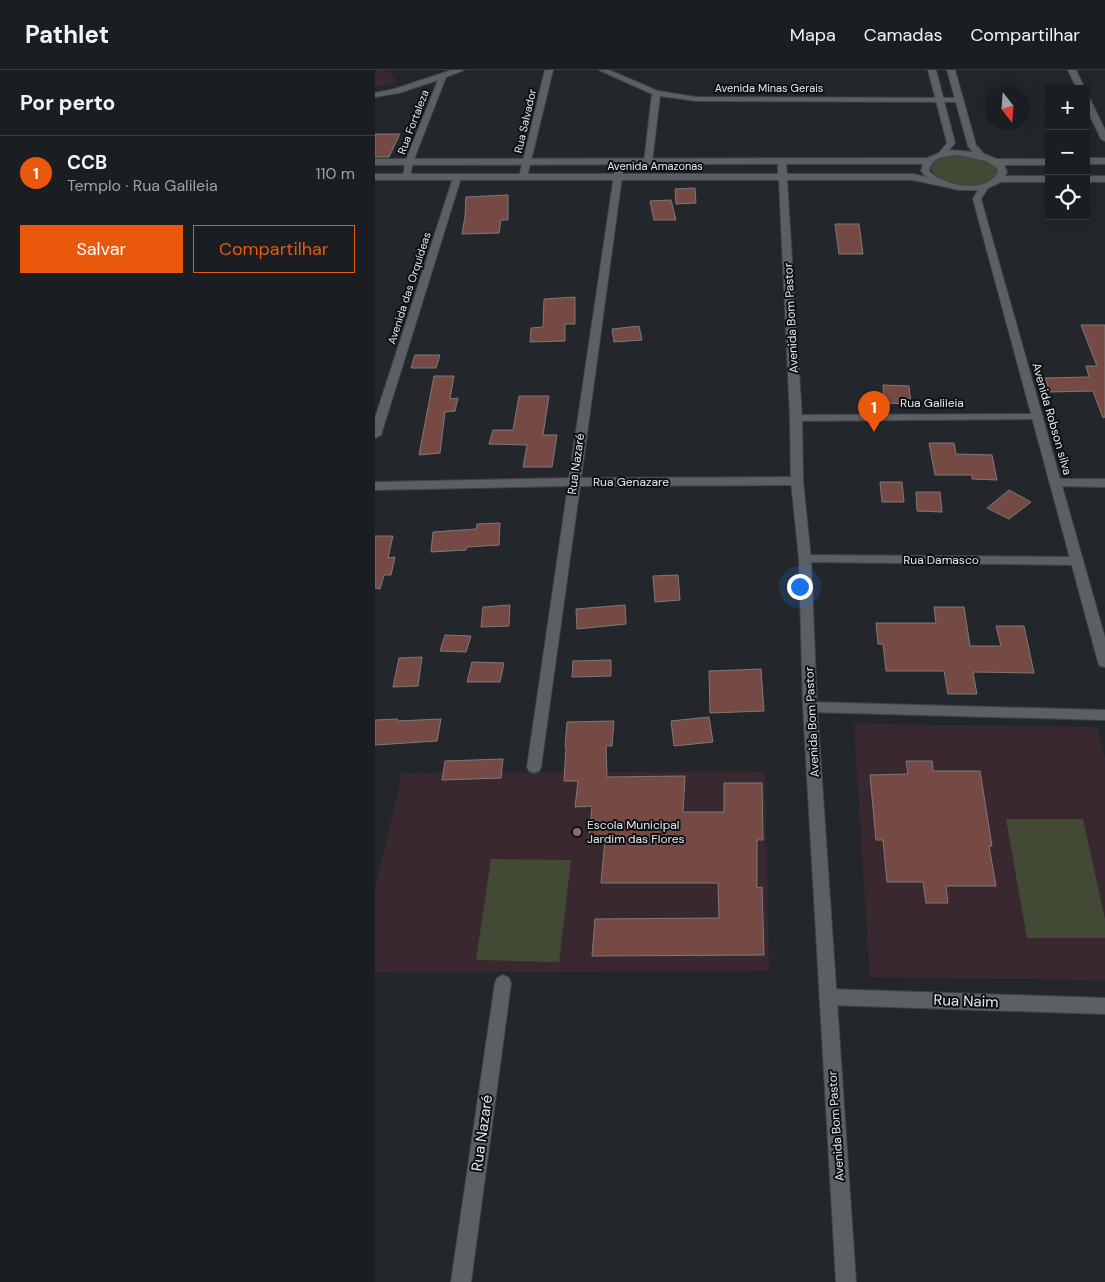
<!DOCTYPE html>
<html lang="pt">
<meta charset="utf-8">
<style>
:root{--surface:#1a1d21;--page:#272a2e;--text:#f1f3f6;--muted:#9fa2a5;--line:#383b3f;--accent:#ea580c}
body{margin:0;font-family:"DM Sans",sans-serif;background:var(--page);color:var(--text)}
.controls{position:absolute;right:15px;top:15px;display:grid;overflow:hidden;border-radius:0px;box-shadow:0 5px 20px #0002}
.controls button{width:45px;height:45px;display:grid;place-items:center;padding:0;border:0;border-bottom:1px solid var(--line);background:var(--surface);color:var(--text);font:25px sans-serif}
.compass{position:absolute;left:610px;top:15px;width:45px;height:45px;border-radius:50%;background:var(--surface);box-shadow:0 5px 20px #0002;rotate:163deg}
.you{position:absolute;left:424px;top:516px;width:18px;height:18px;margin:-12px;border:4px solid #fff;border-radius:50%;background:#1a73e8;box-shadow:0 0 0 8px #1a73e833}
.badge{display:grid;place-items:center;width:32px;height:32px;border-radius:50%;background:var(--accent);color:#fff;font-size:16px;font-weight:700}
.pin{position:absolute;translate:-50% -41px;filter:drop-shadow(0 1px 2px #0008)}
.pin::after{content:'';position:absolute;top:26px;width:18px;height:15px;background:inherit;clip-path:polygon(0 0,100% 0,50% 100%)}
.list{margin:0;padding:0;list-style:none}
h2{display:flex;justify-content:space-between;align-items:center;height:65px;margin:0;padding:0 20px;font-size:21px}
h2 small{font-size:16px;font-weight:400;color:var(--muted)}
.list li{display:grid;grid-template-columns:32px 1fr auto;gap:15px;align-items:center;box-sizing:border-box;height:75px;padding:0 20px;border-top:1px solid var(--line)}
.list b{display:block;font-size:19px;white-space:nowrap}
.list p{margin:0;font-size:16px;white-space:nowrap;color:var(--muted)}
.list em{font-size:16px;font-style:normal;color:var(--muted)}
.actions{display:flex;gap:10px;padding:15px 20px}
.actions a{flex:1;padding:11px 0;border:1px solid var(--accent);border-radius:0px;text-align:center;font-size:18px;color:var(--accent)}
.actions .main{background:var(--accent);color:#fff}
.icon{flex:none;width:28px;height:28px;fill:none;stroke:currentColor;stroke-width:2;stroke-linecap:round;stroke-linejoin:round}
.map{position:relative;flex:none;width:730px;height:1212px;overflow:hidden}
header{display:flex;align-items:center;gap:30px;box-sizing:border-box;height:70px;padding:0 25px;background:var(--surface);border-bottom:1px solid var(--line)}
header strong{font-size:24px}
nav{display:flex;gap:28px;margin-inline-start:auto;font-size:18px}
main{display:flex}
aside{flex:1;background:var(--surface)}
.map>svg:first-child{display:block}
.industrial{fill:#3a2830}
.green{fill:#424a35}
.building{fill:#754a45;stroke:#807877}
.lines{fill:none;stroke-linecap:round;stroke-linejoin:round}
.minor-casing{stroke:#404448;stroke-width:2}
.tertiary-casing{stroke:#404448;stroke-width:2}
.minor{fill:#5b6065;fill-rule:evenodd}
.tertiary{fill:#5b6065;fill-rule:evenodd}
.education-dot{fill:#8d6e63;stroke:#0e1012;stroke-width:2}
.labels{text-anchor:middle;dominant-baseline:central;stroke-width:4;stroke-linejoin:round;paint-order:stroke}
.far-street-label{font-size:11px;fill:#e4e8eb;stroke:#0e1012}
.street-label{font-size:12px;fill:#e4e8eb;stroke:#0e1012}
.poi-label{font-size:12px;fill:#e4e8eb;stroke:#0e1012;text-anchor:start}
.near-street-label{font-size:15px;fill:#e4e8eb;stroke:#0e1012}
</style>
<header>
<strong>Pathlet</strong>
<nav><a>Mapa</a><a>Camadas</a><a>Compartilhar</a></nav>
</header>
<main>
<aside>
<h2>Por perto<small></small></h2>
<ul class="list">
<li><span class="badge">1</span><div><b>CCB</b><p>Templo · Rua Galileia</p></div><em>110 m</em></li>
</ul>
<div class="actions"><a class="main">Salvar</a><a>Compartilhar</a></div>
</aside>
<div class="map">
<svg width="730" height="1212" viewBox="0 0 730 1212">
<rect width="100%" height="100%" fill="#23272c"/>
<path class="industrial" d="M 0,0 L 13,0 L 22,12 L 0,17 Z
M 479,654 L 722,657 L 730,688 L 730,910 L 495,907 Z
M 390,702 L 394,901 L 0,902 L 0,821 L 27,703 Z"/>
<path class="green" d="M 578,85 C 593,85 617,86 623,102 C 621,104 619,109 616,111 C 601,121 564,115 556,99 C 559,89 569,87 578,85 Z
M 631,749 L 708,749 L 730,849 L 730,868 L 652,868 Z
M 116,789 L 196,790 L 184,892 L 101,890 Z"/>
<path class="building" d="M 0,64 L 25,64 L 14,87 L 0,87 Z
M 320,118 L 321,133 L 301,134 L 300,119 Z
M 133,125 L 133,150 L 126,150 L 124,163 L 87,164 L 90,146 L 91,127 Z
M 296,130 L 301,150 L 279,150 L 275,131 Z
M 460,154 L 484,154 L 488,184 L 464,184 Z
M 200,227 L 200,254 L 190,254 L 190,271 L 155,272 L 156,258 L 168,257 L 169,229 Z
M 706,255 L 730,255 L 730,347 L 728,348 L 718,321 L 675,322 L 670,308 L 714,307 L 711,296 L 722,296 Z
M 264,256 L 267,270 L 239,272 L 237,259 Z
M 40,285 L 65,285 L 61,298 L 36,298 Z
M 59,306 L 79,306 L 75,329 L 83,328 L 80,341 L 70,342 L 65,383 L 44,385 Z
M 508,315 L 534,316 L 536,334 L 509,333 Z
M 144,326 L 174,326 L 168,365 L 182,365 L 177,397 L 148,397 L 152,375 L 114,374 L 118,360 L 138,360 Z
M 554,373 L 579,373 L 581,384 L 617,385 L 622,410 L 597,409 L 597,405 L 560,405 Z
M 505,412 L 527,412 L 529,432 L 507,432 Z
M 634,420 L 656,432 L 634,449 L 612,438 Z
M 541,422 L 565,422 L 567,442 L 542,441 Z
M 125,453 L 124,475 L 92,477 L 91,480 L 56,482 L 58,462 L 101,459 L 102,454 Z
M 0,466 L 18,466 L 13,488 L 20,487 L 16,505 L 9,505 L 5,519 L 0,518 Z
M 303,505 L 305,530 L 280,532 L 278,506 Z
M 135,535 L 134,556 L 106,557 L 108,537 Z
M 250,535 L 251,554 L 202,559 L 201,539 Z
M 559,537 L 589,537 L 595,576 L 626,576 L 621,556 L 649,556 L 659,603 L 598,602 L 602,624 L 573,624 L 569,601 L 511,601 L 508,574 L 503,574 L 501,553 L 561,553 Z
M 70,565 L 96,566 L 91,582 L 65,581 Z
M 47,587 L 43,616 L 18,617 L 24,588 Z
M 236,590 L 236,606 L 197,607 L 198,591 Z
M 97,592 L 129,593 L 125,612 L 92,612 Z
M 386,599 L 389,641 L 335,643 L 334,601 Z
M 334,647 L 338,672 L 299,676 L 296,651 Z
M 23,649 L 22,651 L 66,649 L 62,671 L 0,675 L 0,650 Z
M 239,651 L 237,676 L 231,676 L 232,707 L 310,706 L 308,742 L 349,742 L 349,713 L 387,713 L 388,770 L 382,770 L 382,818 L 387,817 L 389,885 L 217,886 L 220,849 L 344,848 L 343,813 L 226,813 L 230,769 L 214,769 L 217,736 L 200,737 L 203,711 L 189,711 L 191,677 L 190,677 L 192,652 Z
M 128,689 L 126,708 L 67,710 L 70,691 Z
M 531,691 L 557,691 L 558,701 L 605,701 L 617,776 L 614,776 L 621,816 L 571,816 L 573,833 L 551,833 L 548,812 L 512,812 L 508,770 L 501,770 L 495,705 L 533,704 Z"/>
<g class="lines">
<defs>
<path id="minor" d="M 77,0 L 89,0 L 71,7 L 38,92 L 35,107 L 28,109 L 30,92 L 63,10 L 24,23 L 0,27 L 0,23 L 19,19 Z
M 170,0 L 178,0 L 152,107 L 148,110 L 144,107 Z
M 224,0 L 234,0 L 283,21 L 321,27 L 585,28 L 589,30 L 585,32 L 321,31 L 285,26 L 277,92 L 273,95 L 269,92 L 277,24 Z
M 693,0 L 701,0 L 710,19 L 702,19 Z
M 711,27 L 715,29 L 730,60 L 730,71 L 726,69 L 711,38 Z
M 245,89 L 249,92 L 206,408 L 422,407 L 428,411 L 422,415 L 205,416 L 166,697 L 164,701 L 159,703 L 154,701 L 152,697 L 193,416 L 0,420 L 0,412 L 194,408 L 241,92 Z
M 82,105 L 86,108 L 6,365 L 0,368 L 0,348 L 78,108 Z
M 662,344 L 666,345 L 668,347 L 666,349 L 421,351 L 415,348 L 421,345 Z
M 681,409 L 730,409 L 730,417 L 677,416 L 675,413 Z
M 430,485 L 702,487 L 708,491 L 702,495 L 426,492 L 424,489 Z
M 435,632 L 730,640 L 730,650 L 435,642 L 430,641 L 428,637 L 430,633 Z
M 128,905 L 134,908 L 136,913 L 96,1212 L 76,1212 L 120,913 L 122,908 Z
M 453,919 L 730,928 L 730,944 L 453,935 L 447,933 L 444,927 L 447,921 Z"/>
<path id="tertiary" d="M 553,0 L 561,0 L 580,73 L 574,80 L 598,82 L 593,76 L 572,0 L 580,0 L 601,75 L 609,84 L 622,89 L 674,89 L 674,95 L 629,95 L 632,102 L 630,106 L 674,106 L 674,112 L 626,112 L 613,118 L 606,129 L 730,568 L 730,597 L 725,596 L 723,592 L 598,129 L 603,120 L 584,120 L 538,110 L 412,110 L 427,348 L 428,411 L 436,489 L 442,637 L 481,1212 L 461,1212 L 428,637 L 424,489 L 416,411 L 415,348 L 404,110 L 0,110 L 0,104 L 403,104 L 403,94 L 0,95 L 0,89 L 552,88 L 564,83 L 572,73 ZM 584,85 L 611,91 L 622,98 L 623,102 C 611,125 569,116 554,101 C 557,86 572,86 584,85 ZM 411,94 L 548,94 L 546,101 L 551,107 L 538,104 L 412,104 Z
M 711,88 L 730,88 L 730,94 L 711,94 Z
M 711,106 L 730,106 L 730,112 L 711,112 Z"/>
</defs>
<use href="#minor" class="minor-casing"/>
<use href="#tertiary" class="tertiary-casing"/>
<use href="#minor" class="minor"/>
<use href="#tertiary" class="tertiary"/>
</g>
<circle class="education-dot" cx="202" cy="762" r="5"/>
<g class="labels">
<g class="far-street-label">
<text x="394" y="18">Avenida Minas Gerais</text>
<text transform="translate(150 51) rotate(-77)">Rua Salvador</text>
<text transform="translate(38 52) rotate(-69)">Rua Fortaleza</text>
<text x="280" y="96">Avenida Amazonas</text>
<text transform="translate(34 218) rotate(-72)">Avenida das Orquídeas</text>
</g>
<g class="street-label">
<text transform="translate(416 248) rotate(-93)">Avenida Bom Pastor</text>
<text x="557" y="333">Rua Galileia</text>
<text transform="translate(677 349) rotate(74)">Avenida Robson silva</text>
<text transform="translate(201 394) rotate(-82)">Rua Nazaré</text>
<text x="256" y="412">Rua Genazare</text>
<text x="566" y="490">Rua Damasco</text>
<text transform="translate(437 652) rotate(-93)">Avenida Bom Pastor</text>
<text transform="translate(461 1056) rotate(-94)">Avenida Bom Pastor</text>
</g>
<g class="poi-label">
<text x="212" y="755">Escola Municipal<tspan x="212" dy="14">Jardim das Flores</tspan></text>
</g>
<g class="near-street-label">
<text transform="translate(591 931) rotate(2)">Rua Naim</text>
<text transform="translate(107 1063) rotate(-82)">Rua Nazaré</text>
</g>
</g>
</svg>
<div class="controls">
<button>+</button>
<button>−</button>
<button><svg class="icon" aria-label="locate" viewBox="0 0 24 24"><circle cx="12" cy="12" r="6"/><path d="M12 2v4M12 18v4M2 12h4M18 12h4"/></svg></button>
</div>
<svg class="compass" viewBox="-18 -18 36 36"><path d="M0-13l5 13h-10z" fill="#e53935"/><path d="M0 13l5-13h-10z" fill="#9fa2a5"/></svg>
<div class="you"></div>
<div class="pin badge" style="left:499px;top:362px">1</div>
</div>
</main>
